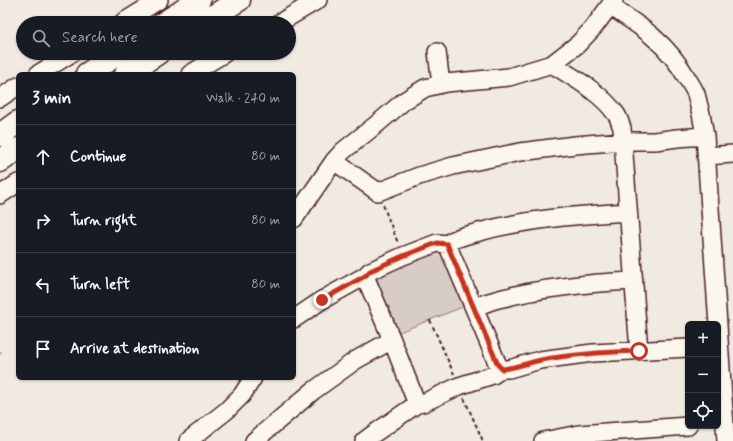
<!DOCTYPE html>
<meta charset="utf-8">
<style>
:root{--surface:#171b24;--page:#20242c;--text:#f1f3f6;--muted:#9ea1a6;--line:#363941}
body{margin:0;font-family:Mynerve,sans-serif;background:var(--page);color:var(--text)}
.controls{position:absolute;right:12px;bottom:12px;display:grid;overflow:hidden;border-radius:6px;box-shadow:0 1px 3px #0004}
.controls button{width:36px;height:36px;display:grid;place-items:center;padding:0;border:0;border-bottom:1px solid var(--line);background:var(--surface);color:var(--text);font:20px sans-serif}
.stop{position:absolute;width:12px;height:12px;margin:-9px;border:3px solid #c8321e;border-radius:50%;background:#fff}
.stop.end{background:#c8321e;border-color:#fff;box-shadow:0 1px 4px #0008}
.list{margin:0;padding:0;list-style:none}
h2{display:flex;justify-content:space-between;align-items:center;height:52px;margin:0;padding:0 16px;font-size:17px}
h2 small{font-size:13px;font-weight:400;color:var(--muted)}
.list li{display:grid;grid-template-columns:26px 1fr auto;gap:12px;align-items:center;box-sizing:border-box;height:64px;padding:0 16px;border-top:1px solid var(--line)}
.list b{display:block;font-size:15px;white-space:nowrap}
.list em{font-size:13px;font-style:normal;color:var(--muted)}
.icon{flex:none;width:22px;height:22px;fill:none;stroke:currentColor;stroke-width:2;stroke-linecap:round;stroke-linejoin:round}
.map{position:relative;flex:none;width:733px;height:441px;overflow:hidden}
.search{position:absolute;background:var(--surface);box-shadow:0 1px 3px #0004;left:16px;top:16px;width:280px;height:44px;display:flex;align-items:center;gap:10px;box-sizing:border-box;padding:0 14px;border-radius:22px;color:var(--muted);font-size:15px}
.panel{position:absolute;background:var(--surface);box-shadow:0 1px 3px #0004;left:16px;top:72px;width:280px;height:308px;border-radius:6px}
.map>svg:first-child{display:block}
.green{fill:#d8ccc6;stroke:#917678}
.lines{fill:none;stroke-linecap:round;stroke-linejoin:round}
.minor-casing{stroke:#4a1f2b;stroke-width:20}
.highway-casing{stroke:#4a1f2b;stroke-width:25}
.path{stroke:#4a1f2b;stroke-width:2;stroke-dasharray:4 3;stroke-linecap:butt}
.minor{stroke:#fbf7ec;stroke-width:17}
.highway{stroke:#fbf7ec;stroke-width:22}
.route{stroke:#c8321e;stroke-width:5}
</style>
<div class="map">
<svg width="733" height="441" viewBox="0 0 733 441">
<rect width="100%" height="100%" fill="#f0eae0"/>
<filter id="ink" filterUnits="userSpaceOnUse"><feTurbulence type="fractalNoise" baseFrequency=".025" numOctaves="2"/><feDisplacementMap in="SourceGraphic" scale="8" xChannelSelector="R" yChannelSelector="G"/><feConvolveMatrix kernelMatrix="1 2 1 2 8 2 1 2 1" color-interpolation-filters="sRGB"/></filter>
<g filter="url(#ink)">
<path class="green" d="M 440,246 L 465,306 L 397,333 L 372,274 Z"/>
<g class="lines">
<defs>
<path id="minor" d="M 610,6 C 642,27 667,43 687,78 C 690,83 694,89 696,94 C 700,108 703,122 705,136 L 726,441
M 122,23 L 159,0
M 279,23 L 318,0
M 437,52 L 441,84
M 552,64 C 574,78 600,92 616,114 C 619,118 620,123 622,128 L 639,351
M 38,74 L 72,53
M 190,74 L 225,53
M 0,98 L 18,86
M 706,156 L 733,154
M 334,161 L 378,192 L 419,176 L 453,166 L 520,152 L 575,145 L 624,141 L 655,141 L 677,138 L 705,136
M 0,195 L 18,183
M 628,212 C 578,215 527,219 479,232 C 468,235 456,237 447,244 L 498,365 L 502,369 L 509,369 L 540,360 L 593,353 L 688,348
M 294,219 L 334,161 L 343,151 L 377,124 L 404,101 L 425,88 L 446,83 L 509,77 L 552,64 L 578,44 L 594,27 L 614,0
M 365,276 L 370,271 L 403,256 L 437,243 L 447,244
M 474,307 C 484,304 493,300 503,298 C 546,287 589,283 633,281
M 294,319 L 322,300 L 365,276 L 392,340 L 417,404 L 372,435 L 364,441
M 417,404 L 423,403 L 459,386 L 493,375 L 502,369
M 188,441 L 226,411 L 242,395 L 253,378
M 254,441 L 313,391 L 356,360 L 392,340
M 543,441 L 579,434 L 688,426"/>
<path id="highway" d="M 164,23 L 199,0
M 202,23 L 239,0
M 87,74 L 119,53
M 126,74 L 158,53
M 0,135 L 18,122
M 0,161 L 18,149"/>
</defs>
<use href="#minor" class="minor-casing"/>
<use href="#highway" class="highway-casing"/>
<path class="path" d="M 383,205 L 398,243
M 430,320 L 454,374
M 0,353 L 1,352
M 464,398 L 483,441"/>
<use href="#minor" class="minor"/>
<use href="#highway" class="highway"/>
</g>
</g>
<g class="lines" filter="url(#ink)">
<path class="route" d="M 322,300 L 365,276 L 370,271 L 403,256 L 437,243 L 447,244 L 498,365 L 502,369 C 515,368 527,363 541,360 C 573,354 606,352 639,351"/>
</g>
</svg>
<div class="controls">
<button>+</button>
<button>−</button>
<button><svg class="icon" aria-label="locate" viewBox="0 0 24 24"><circle cx="12" cy="12" r="6"/><path d="M12 2v4M12 18v4M2 12h4M18 12h4"/></svg></button>
</div>
<div class="stop" style="left:639px;top:351px"></div>
<div class="stop end" style="left:322px;top:300px"></div>
<div class="search"><svg class="icon" aria-label="search" viewBox="0 0 24 24"><circle cx="10" cy="10" r="6"/><path d="M15 15l6 6"/></svg>Search here</div>
<section class="panel">
<h2>3 min<small>Walk · 240 m</small></h2>
<ul class="list">
<li><svg class="icon" aria-label="ahead" viewBox="0 0 24 24"><path d="M12 20V5M6 11l6-6 6 6"/></svg><div><b>Continue</b></div><em>80 m</em></li>
<li><svg class="icon" aria-label="right" viewBox="0 0 24 24"><path d="M7 20v-9h11M14 6l5 5-5 5"/></svg><div><b>Turn right</b></div><em>80 m</em></li>
<li><svg class="icon" aria-label="left" viewBox="0 0 24 24"><path d="M17 20v-9H6M10 6l-5 5 5 5"/></svg><div><b>Turn left</b></div><em>80 m</em></li>
<li><svg class="icon" aria-label="arrive" viewBox="0 0 24 24"><path d="M6 21V4h12l-3 4 3 4H6"/></svg><div><b>Arrive at destination</b></div></li>
</ul>
</section>
</div>
